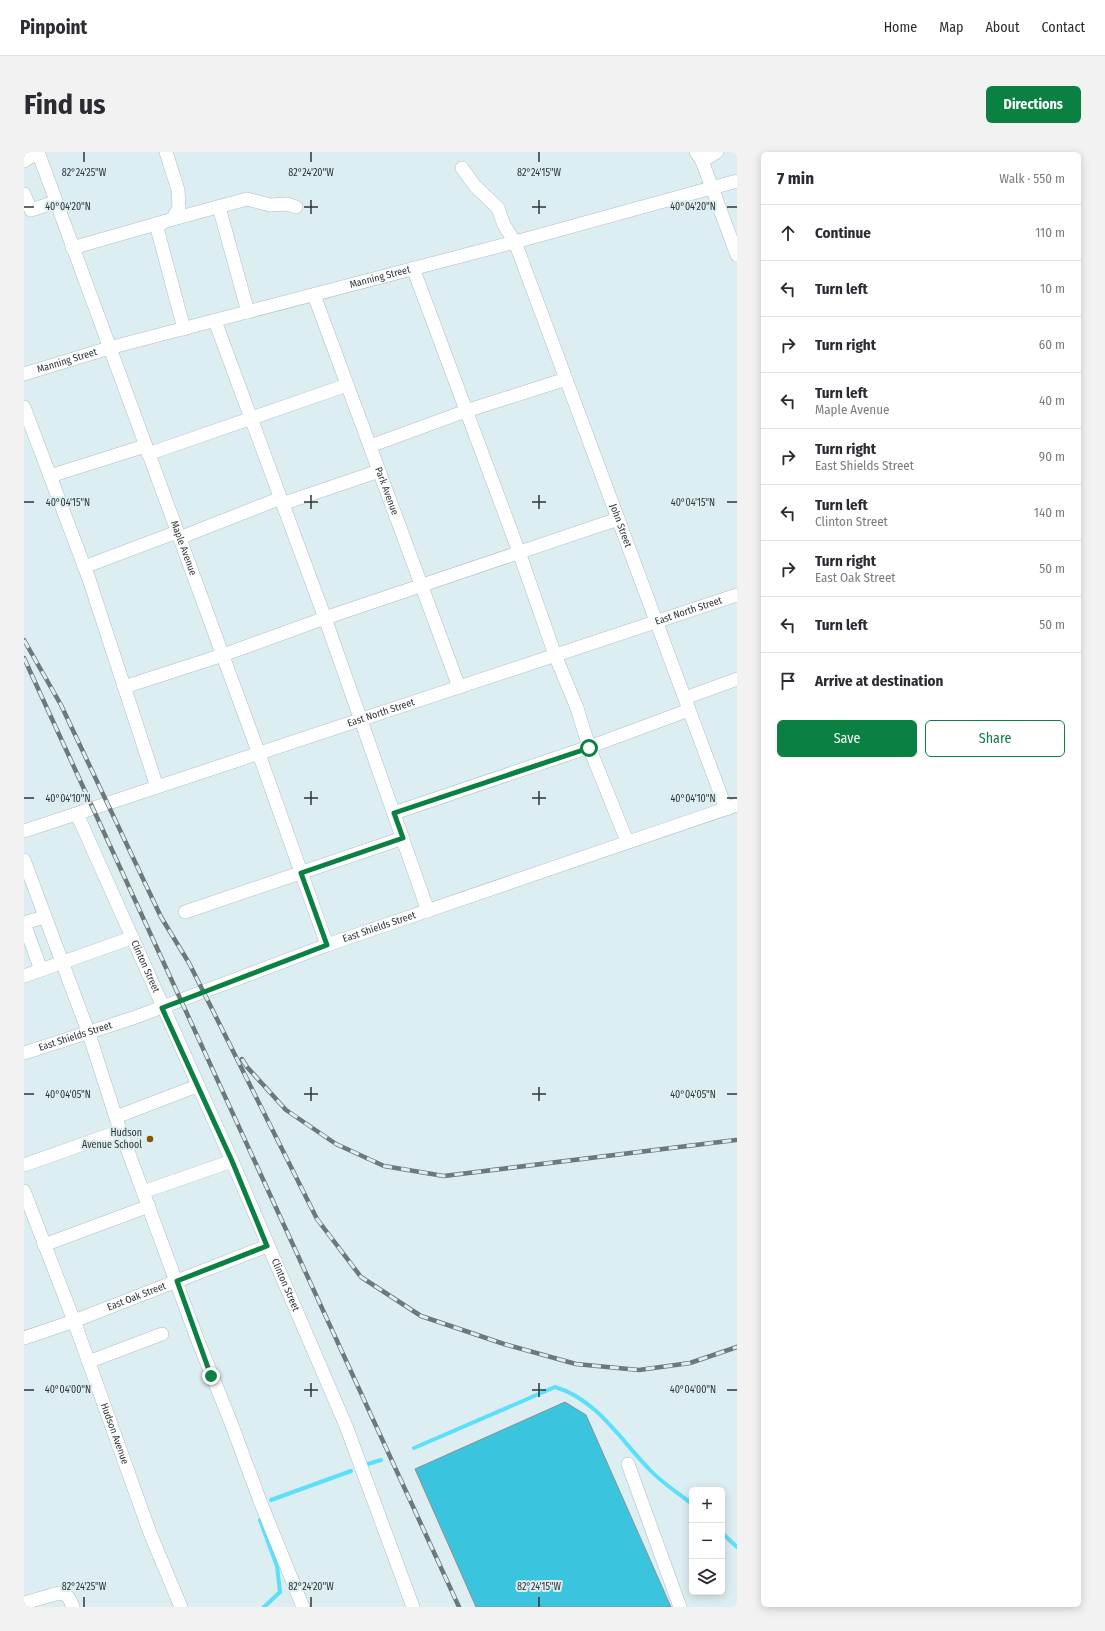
<!DOCTYPE html>
<meta charset="utf-8">
<style>
:root{--surface:#fff;--page:#f2f2f3;--text:#2b2b33;--muted:#7c7c81;--line:#e1e1e2;--accent:#0b8043}
body{margin:0;font-family:"Fira Sans Condensed",sans-serif;background:var(--page);color:var(--text)}
.controls{position:absolute;right:12px;bottom:12px;display:grid;overflow:hidden;border-radius:6px;box-shadow:0 2px 10px #0003}
.controls button{width:36px;height:36px;display:grid;place-items:center;padding:0;border:0;border-bottom:1px solid var(--line);background:var(--surface);color:var(--text);font:20px sans-serif}
.stop{position:absolute;width:12px;height:12px;margin:-9px;border:3px solid #0b8043;border-radius:50%;background:#fff}
.stop.end{background:#0b8043;border-color:#fff;box-shadow:0 1px 4px #0008}
.list{margin:0;padding:0;list-style:none}
h2{display:flex;justify-content:space-between;align-items:center;height:52px;margin:0;padding:0 16px;font-size:17px}
h2 small{font-size:13px;font-weight:400;color:var(--muted)}
.list li{display:grid;grid-template-columns:26px 1fr auto;gap:12px;align-items:center;box-sizing:border-box;height:56px;padding:0 16px;border-top:1px solid var(--line)}
.list b{display:block;font-size:15px;white-space:nowrap}
.list p{margin:0;font-size:13px;white-space:nowrap;color:var(--muted)}
.list em{font-size:13px;font-style:normal;color:var(--muted)}
.actions{display:flex;gap:8px;padding:12px 16px}
.actions a{flex:1;padding:9px 0;border:1px solid var(--accent);border-radius:6px;text-align:center;font-size:14px;color:var(--accent)}
.actions .main{background:var(--accent);color:#fff}
.icon{flex:none;width:22px;height:22px;fill:none;stroke:currentColor;stroke-width:2;stroke-linecap:round;stroke-linejoin:round}
.map{position:relative;flex:none;width:713px;height:1455px;overflow:hidden;border-radius:6px}
header{display:flex;align-items:center;gap:24px;box-sizing:border-box;height:56px;padding:0 20px;background:var(--surface);border-bottom:1px solid var(--line)}
header strong{font-size:19px}
nav{display:flex;gap:22px;margin-inline-start:auto;font-size:14px}
.intro{display:flex;align-items:center;justify-content:space-between;box-sizing:border-box;height:96px;padding:0 24px}
h1{margin:0;font-size:28px}
.button{padding:10px 18px;border-radius:6px;background:var(--accent);color:#fff;font-size:14px;font-weight:700}
main{display:flex;gap:24px;padding:0 24px}
aside{flex:1;background:var(--surface);border-radius:6px;box-shadow:0 2px 10px #0003}
.map>svg:first-child{display:block}
.lines{fill:none;stroke-linecap:round;stroke-linejoin:round}
.stream{stroke:#5cdffa;stroke-width:4}
.building{fill:#3bc4de;stroke:#839396}
.minor-casing{stroke:#aebec2;stroke-width:14}
.minor{stroke:#fff;stroke-width:13}
.rail-casing{stroke:#6d787a;stroke-width:4.5}
.rail{stroke:#ddeef2;stroke-width:3;stroke-dasharray:9;stroke-linecap:butt}
.route{stroke:#0b8043;stroke-width:5}
.ticks{fill:none;stroke:#2e3536;stroke-width:1.5}
.poi-dot{fill:#885600;stroke:#ddeef2;stroke-width:1.5}
.labels{text-anchor:middle;dominant-baseline:central;stroke-width:4;stroke-linejoin:round;paint-order:stroke}
.street-label{font-size:10px;fill:#2e3536;stroke:#ddeef2}
.poi-label{font-size:10px;fill:#2e3536;stroke:#ddeef2;text-anchor:end}
.ticks-label{font-size:10px;text-anchor:middle;fill:#2e3536;stroke:#ddeef2;stroke-width:4;stroke-linejoin:round;paint-order:stroke}
</style>
<header>
<strong>Pinpoint</strong>
<nav><a>Home</a><a>Map</a><a>About</a><a>Contact</a></nav>
</header>
<div class="intro"><h1>Find us</h1><a class="button">Directions</a></div>
<main>
<div class="map">
<svg width="713" height="1455" viewBox="0 0 713 1455">
<rect width="100%" height="100%" fill="#ddeef2"/>
<g class="lines">
<path class="stream" d="M 390,1296 L 531,1235 C 572,1247 596,1287 625,1317 C 637,1330 654,1341 668,1352
M 344,1312 L 357,1308
M 247,1348 L 327,1319
M 236,1368 L 253,1414 L 256,1440 L 240,1455
M 698,1381 L 713,1395"/>
</g>
<path class="building" d="M 541,1250 L 562,1263 L 647,1455 L 452,1455 L 391,1317 Z"/>
<g class="lines">
<defs>
<g id="minor">
<path id="s1" d="M 14,0 L 235,602 L 303,793"/>
<path d="M 142,0 L 154,38 L 155,55 L 149,67"/>
<path d="M 672,0 L 678,9 L 713,103"/>
<path d="M 0,9 L 14,0"/>
<path d="M 678,9 L 693,0"/>
<path id="s2" d="M 438,16 L 451,34 L 474,56 L 480,73 L 491,90 L 702,657"/>
<path d="M 0,42 L 7,58 L 31,50"/>
<path d="M 195,55 L 224,160"/>
<path d="M 48,96 L 139,70"/>
<path d="M 389,116 L 495,400 L 531,503 L 553,556 L 565,595 L 603,689"/>
<path id="s3" d="M 290,143 L 435,535"/>
<path d="M 191,169 L 301,466 L 404,759"/>
<path d="M 160,177 L 133,76 L 139,70 L 149,67 L 223,47 L 246,53 L 263,52 L 272,55"/>
<path id="s4" d="M 0,222 L 85,196 L 491,90 L 713,29"/>
<path d="M 0,255 L 65,427 L 133,635"/>
<path d="M 346,294 L 442,259 L 542,227"/>
<path d="M 124,302 L 323,233"/>
<path d="M 26,324 L 121,294"/>
<path d="M 258,352 L 355,319"/>
<path d="M 155,386 L 257,346"/>
<path d="M 60,415 L 153,380"/>
<path d="M 100,535 L 199,503 L 301,466 L 594,367"/>
<path d="M 661,546 L 713,527"/>
<path d="M 370,661 L 565,595 L 665,558"/>
<path id="s5" d="M 53,662 L 208,1009 L 322,1274 L 389,1455"/>
<path id="s6" d="M 0,679 L 713,443"/>
<path d="M 0,708 L 65,882 L 94,972 L 174,1189 L 206,1268 L 236,1349 L 279,1455"/>
<path d="M 161,760 L 379,686"/>
<path d="M 17,818 L 1,774 L 3,770 L 20,765"/>
<path d="M 0,824 L 107,786"/>
<path id="s7" d="M 0,901 L 109,866 L 303,793 L 713,653"/>
<path d="M 92,965 L 173,934"/>
<path d="M 0,1013 L 96,979"/>
<path id="s8" d="M 0,1039 L 50,1169 L 126,1381 L 157,1455"/>
<path d="M 119,1040 L 208,1009"/>
<path d="M 20,1093 L 125,1054"/>
<path id="s9" d="M 0,1186 L 50,1169 L 243,1094"/>
<path d="M 64,1210 L 138,1182"/>
<path d="M 604,1312 L 656,1455"/>
<path d="M 0,1451 L 35,1441 C 44,1442 46,1447 49,1455"/>
</g>
</defs>
<use href="#minor" class="minor-casing"/>
<use href="#minor" class="minor"/>
<defs>
<path id="rail" d="M 0,488 L 37,553 L 137,765 L 165,811 L 293,1067 L 337,1125 L 397,1164 L 480,1192 L 552,1212 L 615,1218 L 666,1211 L 713,1195
M 0,506 L 435,1455
M 218,907 L 223,915 L 262,958 L 312,992 L 360,1014 L 420,1024 L 712,988"/>
</defs>
<use href="#rail" class="rail-casing"/>
<use href="#rail" class="rail"/>
</g>
<g class="lines">
<path class="route" d="M 187,1224 L 153,1129 L 243,1094 L 208,1009 L 138,856 L 303,793 L 277,721 L 379,686 L 370,661 L 565,596"/>
</g>
<path class="ticks" d="M 60,0 L 60,10M 287,0 L 287,10M 515,0 L 515,10M 287,48 L 287,62M 515,48 L 515,62M 0,55 L 10,55M 280,55 L 294,55M 508,55 L 522,55M 703,55 L 713,55M 287,343 L 287,357M 515,343 L 515,357M 0,350 L 10,350M 280,350 L 294,350M 508,350 L 522,350M 703,350 L 713,350M 287,639 L 287,653M 515,639 L 515,653M 0,646 L 10,646M 280,646 L 294,646M 508,646 L 522,646M 703,646 L 713,646M 287,935 L 287,949M 515,935 L 515,949M 0,942 L 10,942M 280,942 L 294,942M 508,942 L 522,942M 703,942 L 713,942M 287,1231 L 287,1245M 515,1231 L 515,1245M 0,1238 L 10,1238M 280,1238 L 294,1238M 508,1238 L 522,1238M 703,1238 L 713,1238M 60,1445 L 60,1455M 287,1445 L 287,1455M 515,1445 L 515,1455"/>
<circle class="poi-dot" cx="126" cy="987" r="4"/>
<g class="labels">
<g class="street-label">
<text stroke="none"><textPath href="#s4" startOffset="369">Manning Street</textPath></text>
<text stroke="none"><textPath href="#s4" startOffset="45">Manning Street</textPath></text>
<text stroke="none"><textPath href="#s3" startOffset="209">Park Avenue</textPath></text>
<text stroke="none"><textPath href="#s2" startOffset="395">John Street</textPath></text>
<text stroke="none"><textPath href="#s1" startOffset="422">Maple Avenue</textPath></text>
<text stroke="none"><textPath href="#s6" startOffset="700">East North Street</textPath></text>
<text stroke="none"><textPath href="#s6" startOffset="376">East North Street</textPath></text>
<text stroke="none"><textPath href="#s7" startOffset="377">East Shields Street</textPath></text>
<text stroke="none"><textPath href="#s5" startOffset="167">Clinton Street</textPath></text>
<text stroke="none"><textPath href="#s7" startOffset="54">East Shields Street</textPath></text>
<text stroke="none"><textPath href="#s5" startOffset="515">Clinton Street</textPath></text>
<text stroke="none"><textPath href="#s9" startOffset="120">East Oak Street</textPath></text>
<text stroke="none"><textPath href="#s8" startOffset="259">Hudson Avenue</textPath></text>
</g>
<g class="poi-label">
<text x="118" y="981">Hudson<tspan x="118" dy="12">Avenue School</tspan></text>
</g>
</g>
<g class="ticks-label">
<text x="60" y="24">82°24'25"W</text>
<text x="287" y="24">82°24'20"W</text>
<text x="515" y="24">82°24'15"W</text>
<text x="44" y="58">40°04'20"N</text>
<text x="669" y="58">40°04'20"N</text>
<text x="44" y="354">40°04'15"N</text>
<text x="669" y="354">40°04'15"N</text>
<text x="44" y="650">40°04'10"N</text>
<text x="669" y="650">40°04'10"N</text>
<text x="44" y="946">40°04'05"N</text>
<text x="669" y="946">40°04'05"N</text>
<text x="44" y="1241">40°04'00"N</text>
<text x="669" y="1241">40°04'00"N</text>
<text x="60" y="1438">82°24'25"W</text>
<text x="287" y="1438">82°24'20"W</text>
<text x="515" y="1438">82°24'15"W</text>
</g>
</svg>
<div class="controls">
<button>+</button>
<button>−</button>
<button><svg class="icon" aria-label="layers" viewBox="0 0 24 24"><path d="M12 4l9 5-9 5-9-5zM3 14l9 5 9-5"/></svg></button>
</div>
<div class="stop" style="left:565px;top:596px"></div>
<div class="stop end" style="left:187px;top:1224px"></div>
</div>
<aside>
<h2>7 min<small>Walk · 550 m</small></h2>
<ul class="list">
<li><svg class="icon" aria-label="ahead" viewBox="0 0 24 24"><path d="M12 20V5M6 11l6-6 6 6"/></svg><div><b>Continue</b></div><em>110 m</em></li>
<li><svg class="icon" aria-label="left" viewBox="0 0 24 24"><path d="M17 20v-9H6M10 6l-5 5 5 5"/></svg><div><b>Turn left</b></div><em>10 m</em></li>
<li><svg class="icon" aria-label="right" viewBox="0 0 24 24"><path d="M7 20v-9h11M14 6l5 5-5 5"/></svg><div><b>Turn right</b></div><em>60 m</em></li>
<li><svg class="icon" aria-label="left" viewBox="0 0 24 24"><path d="M17 20v-9H6M10 6l-5 5 5 5"/></svg><div><b>Turn left</b><p>Maple Avenue</p></div><em>40 m</em></li>
<li><svg class="icon" aria-label="right" viewBox="0 0 24 24"><path d="M7 20v-9h11M14 6l5 5-5 5"/></svg><div><b>Turn right</b><p>East Shields Street</p></div><em>90 m</em></li>
<li><svg class="icon" aria-label="left" viewBox="0 0 24 24"><path d="M17 20v-9H6M10 6l-5 5 5 5"/></svg><div><b>Turn left</b><p>Clinton Street</p></div><em>140 m</em></li>
<li><svg class="icon" aria-label="right" viewBox="0 0 24 24"><path d="M7 20v-9h11M14 6l5 5-5 5"/></svg><div><b>Turn right</b><p>East Oak Street</p></div><em>50 m</em></li>
<li><svg class="icon" aria-label="left" viewBox="0 0 24 24"><path d="M17 20v-9H6M10 6l-5 5 5 5"/></svg><div><b>Turn left</b></div><em>50 m</em></li>
<li><svg class="icon" aria-label="arrive" viewBox="0 0 24 24"><path d="M6 21V4h12l-3 4 3 4H6"/></svg><div><b>Arrive at destination</b></div></li>
</ul>
<div class="actions"><a class="main">Save</a><a>Share</a></div>
</aside>
</main>
